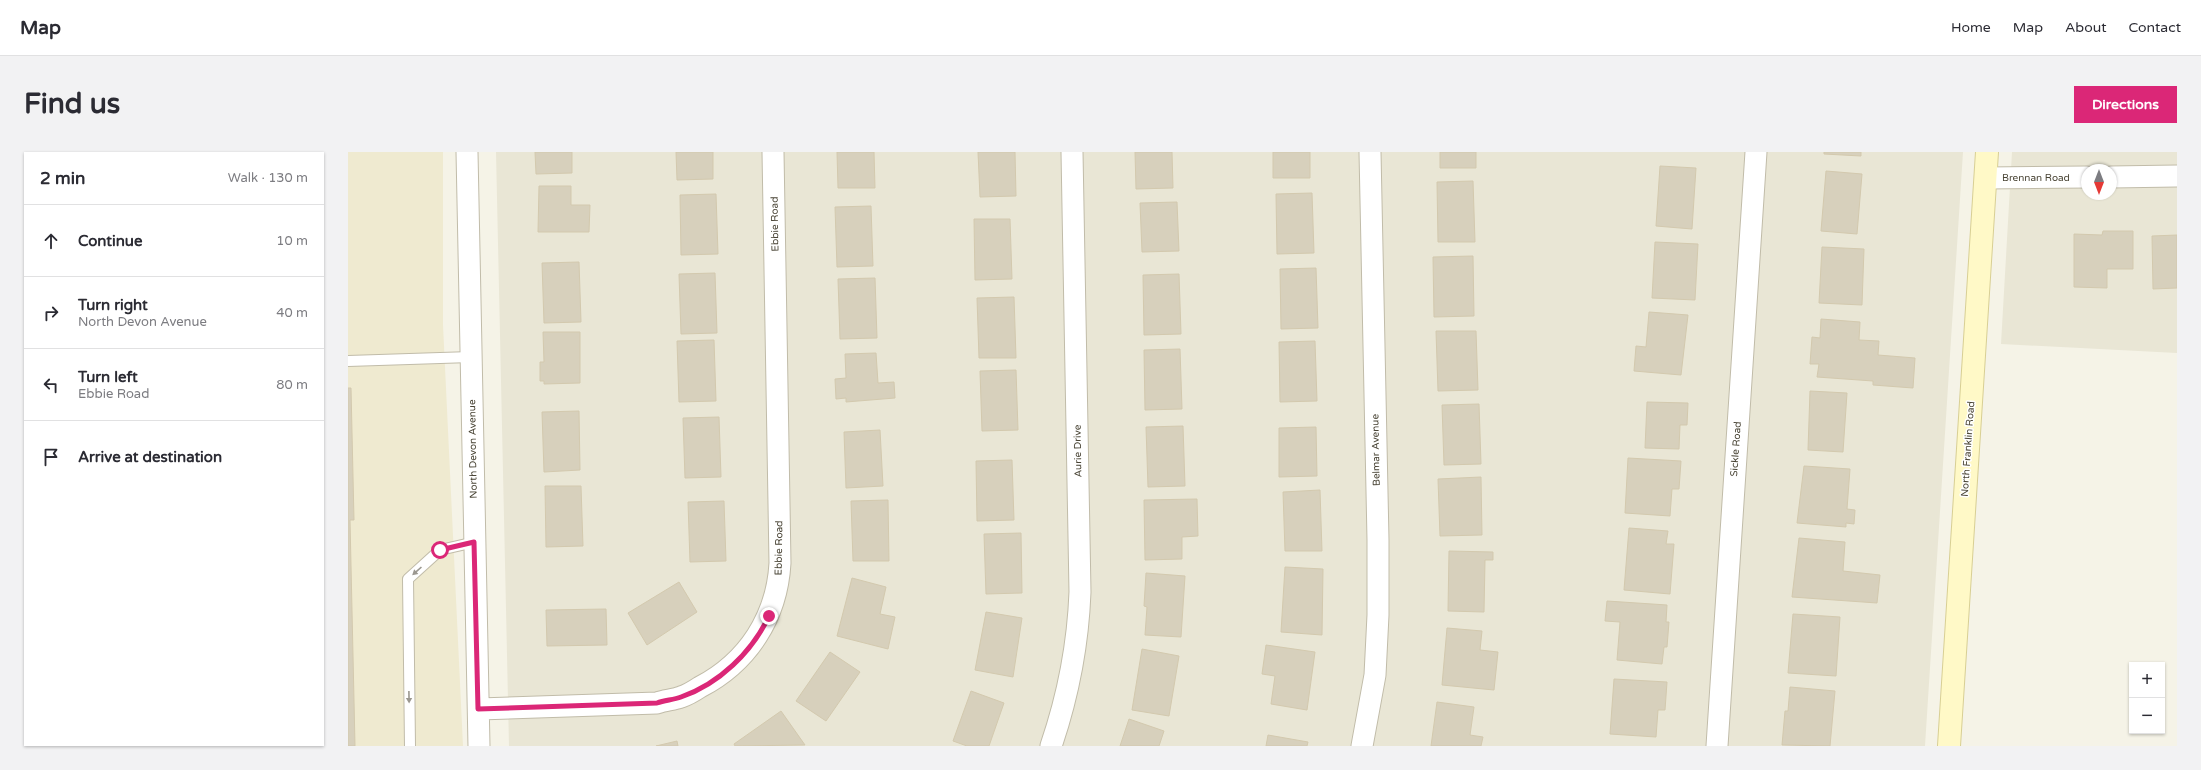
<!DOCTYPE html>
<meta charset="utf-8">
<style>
:root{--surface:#fff;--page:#f2f2f3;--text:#2b2b33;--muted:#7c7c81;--line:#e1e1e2;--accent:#db2777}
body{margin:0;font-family:"Varela Round",sans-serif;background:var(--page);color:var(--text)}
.controls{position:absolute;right:12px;bottom:12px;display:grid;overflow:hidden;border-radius:0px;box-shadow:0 1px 3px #0004}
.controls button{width:36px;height:36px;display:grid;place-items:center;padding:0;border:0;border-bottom:1px solid var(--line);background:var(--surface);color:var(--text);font:20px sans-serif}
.compass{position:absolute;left:1733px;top:12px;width:36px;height:36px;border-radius:50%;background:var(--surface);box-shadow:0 1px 3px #0004;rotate:180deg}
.stop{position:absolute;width:12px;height:12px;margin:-9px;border:3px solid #db2777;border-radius:50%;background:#fff}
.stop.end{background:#db2777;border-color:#fff;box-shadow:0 1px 4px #0008}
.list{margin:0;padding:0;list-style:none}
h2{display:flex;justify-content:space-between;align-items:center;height:52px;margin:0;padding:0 16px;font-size:17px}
h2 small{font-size:13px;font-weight:400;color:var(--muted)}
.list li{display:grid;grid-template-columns:26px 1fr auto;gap:12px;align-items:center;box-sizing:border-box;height:72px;padding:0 16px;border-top:1px solid var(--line)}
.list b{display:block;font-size:15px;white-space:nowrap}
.list p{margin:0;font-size:13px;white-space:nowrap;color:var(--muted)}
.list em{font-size:13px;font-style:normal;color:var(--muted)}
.icon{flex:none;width:22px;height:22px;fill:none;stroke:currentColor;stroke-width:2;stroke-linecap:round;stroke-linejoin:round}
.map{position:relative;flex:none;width:1829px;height:594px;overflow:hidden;border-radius:0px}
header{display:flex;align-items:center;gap:24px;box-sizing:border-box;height:56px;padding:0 20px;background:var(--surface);border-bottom:1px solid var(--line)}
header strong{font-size:19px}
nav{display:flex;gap:22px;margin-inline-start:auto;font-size:14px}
.intro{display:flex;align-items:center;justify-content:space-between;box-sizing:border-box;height:96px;padding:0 24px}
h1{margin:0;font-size:28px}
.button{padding:10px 18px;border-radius:0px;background:var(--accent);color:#fff;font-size:14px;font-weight:700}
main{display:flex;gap:24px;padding:0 24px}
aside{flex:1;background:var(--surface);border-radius:0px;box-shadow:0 1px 3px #0004}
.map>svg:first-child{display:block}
.residential{fill:#e9e6d5;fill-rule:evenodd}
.education{fill:#efead0}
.building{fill:#d7d0bc;stroke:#d3c9ae}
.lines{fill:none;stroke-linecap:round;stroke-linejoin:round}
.lane-casing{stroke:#c1bca9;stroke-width:12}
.street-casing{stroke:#c1bca9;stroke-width:23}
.secondary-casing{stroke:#d8cf94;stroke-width:24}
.lane{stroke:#fff;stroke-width:10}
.street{stroke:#fff;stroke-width:21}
.secondary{stroke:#fff9c7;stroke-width:22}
.oneway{fill:#9b9890}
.route{stroke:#db2777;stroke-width:5}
.labels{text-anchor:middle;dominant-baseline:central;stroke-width:3;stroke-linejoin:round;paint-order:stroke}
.street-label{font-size:10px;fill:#494435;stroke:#fff}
</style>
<header>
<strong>Map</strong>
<nav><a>Home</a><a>Map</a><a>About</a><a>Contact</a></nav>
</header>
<div class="intro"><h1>Find us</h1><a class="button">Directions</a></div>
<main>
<aside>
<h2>2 min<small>Walk · 130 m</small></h2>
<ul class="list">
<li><svg class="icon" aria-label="ahead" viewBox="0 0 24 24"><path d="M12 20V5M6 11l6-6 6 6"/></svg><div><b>Continue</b></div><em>10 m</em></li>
<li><svg class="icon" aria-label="right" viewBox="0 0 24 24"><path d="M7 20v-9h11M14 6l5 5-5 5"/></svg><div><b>Turn right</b><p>North Devon Avenue</p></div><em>40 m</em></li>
<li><svg class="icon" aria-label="left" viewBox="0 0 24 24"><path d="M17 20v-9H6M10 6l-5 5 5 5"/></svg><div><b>Turn left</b><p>Ebbie Road</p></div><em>80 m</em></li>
<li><svg class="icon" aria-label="arrive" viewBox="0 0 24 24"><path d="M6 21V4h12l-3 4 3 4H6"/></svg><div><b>Arrive at destination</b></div></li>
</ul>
</aside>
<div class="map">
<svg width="1829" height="594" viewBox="0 0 1829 594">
<rect width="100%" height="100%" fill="#f5f3e7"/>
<path class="residential" d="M 148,0 L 1615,0 L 1577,594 L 161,594 Z
M 1664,0 L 1829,0 L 1829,201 L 1653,192 ZM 1739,18 L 1763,18 L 1763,42 L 1739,42 Z"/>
<path class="education" d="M 0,0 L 95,0 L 95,173 L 115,594 L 0,594 Z"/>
<path class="building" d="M 187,0 L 224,0 L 224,21 L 188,22 Z
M 328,0 L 365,0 L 365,27 L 329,28 Z
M 489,0 L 526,0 L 527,36 L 490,36 Z
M 630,0 L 667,0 L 668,44 L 632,45 Z
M 787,0 L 824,0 L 825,36 L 788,37 Z
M 925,0 L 962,0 L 962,26 L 925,26 Z
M 1092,0 L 1128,0 L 1128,16 L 1092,16 Z
M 1476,0 L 1513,0 L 1513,4 L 1476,2 Z
M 1312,14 L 1348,16 L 1344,77 L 1308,74 Z
M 1478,19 L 1514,22 L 1509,82 L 1473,79 Z
M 1125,29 L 1127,90 L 1090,90 L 1089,30 Z
M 191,34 L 223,34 L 223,53 L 242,53 L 241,80 L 190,80 Z
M 964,41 L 966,101 L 929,102 L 928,42 Z
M 368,42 L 370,102 L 333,103 L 332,43 Z
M 829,50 L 831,99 L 794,100 L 792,51 Z
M 523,54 L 525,114 L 489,115 L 487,55 Z
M 626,67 L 662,67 L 664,127 L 627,128 Z
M 1755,79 L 1785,79 L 1785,117 L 1759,117 L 1759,136 L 1726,135 L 1726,82 L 1754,83 Z
M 1829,83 L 1829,136 L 1805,137 L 1804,84 Z
M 1307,90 L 1350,92 L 1347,148 L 1304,146 Z
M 1474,95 L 1516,97 L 1514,153 L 1471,151 Z
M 1125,104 L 1126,164 L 1086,165 L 1085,105 Z
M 231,110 L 233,170 L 196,171 L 194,111 Z
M 968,116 L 970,176 L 933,177 L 932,117 Z
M 367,121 L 369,181 L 333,182 L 331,122 Z
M 831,122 L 833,182 L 796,183 L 795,123 Z
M 527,126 L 529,186 L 492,187 L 490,127 Z
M 666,145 L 668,206 L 631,206 L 629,146 Z
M 1301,160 L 1340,163 L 1333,223 L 1286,219 L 1288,194 L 1298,195 Z
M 1473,167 L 1512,170 L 1511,188 L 1531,189 L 1530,203 L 1567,206 L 1565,236 L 1525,233 L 1525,229 L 1469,225 L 1471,212 L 1462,212 L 1464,185 L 1472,186 Z
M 1088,179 L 1128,179 L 1130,238 L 1090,239 Z
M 195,180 L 232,180 L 232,231 L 196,232 L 196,229 L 192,229 L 192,210 L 196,210 Z
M 366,188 L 368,249 L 331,250 L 329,189 Z
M 967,189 L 969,249 L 932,250 L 931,190 Z
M 832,197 L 834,257 L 797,258 L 796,198 Z
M 528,201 L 530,231 L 546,230 L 547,246 L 498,250 L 498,246 L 488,247 L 487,227 L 498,226 L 497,202 Z
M 668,218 L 670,278 L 634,279 L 632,219 Z
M 0,236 L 3,236 L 6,368 L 2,368 L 7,594 L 0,594 Z
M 1462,239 L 1499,241 L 1495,300 L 1460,298 Z
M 1299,250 L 1340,251 L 1339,273 L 1332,273 L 1331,297 L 1297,296 Z
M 1131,252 L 1133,312 L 1096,313 L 1094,253 Z
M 231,259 L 232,318 L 196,320 L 194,260 Z
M 371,265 L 373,325 L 337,326 L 335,266 Z
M 835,274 L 837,334 L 800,335 L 798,275 Z
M 968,275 L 969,324 L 931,325 L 931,276 Z
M 532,278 L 535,334 L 498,336 L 496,280 Z
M 1280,306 L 1333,309 L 1331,337 L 1324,337 L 1322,364 L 1277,361 Z
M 664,308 L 666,368 L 629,369 L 628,309 Z
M 1456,314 L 1502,317 L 1499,357 L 1507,358 L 1506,372 L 1498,371 L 1498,375 L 1449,371 Z
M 1133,325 L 1134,383 L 1092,384 L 1090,327 Z
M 197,334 L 233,334 L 235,394 L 198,395 Z
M 972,338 L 974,399 L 937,399 L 935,340 Z
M 849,347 L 850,384 L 834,385 L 834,407 L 797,408 L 796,348 Z
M 540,348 L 541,409 L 505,409 L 503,349 Z
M 376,349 L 378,409 L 342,410 L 340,350 Z
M 1281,376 L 1320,379 L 1318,392 L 1326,392 L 1322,442 L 1276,438 Z
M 673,381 L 674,441 L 638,442 L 636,382 Z
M 1451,386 L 1497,390 L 1495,419 L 1532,423 L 1529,451 L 1444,445 Z
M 1101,399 L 1145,400 L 1145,408 L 1137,408 L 1136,460 L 1100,459 Z
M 937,415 L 975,417 L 974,483 L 933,480 Z
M 798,421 L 837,424 L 833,485 L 797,483 L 799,455 L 796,454 Z
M 504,426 L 538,435 L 532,462 L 547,465 L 540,497 L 489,484 Z
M 331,430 L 349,460 L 299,493 L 280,461 Z
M 1259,449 L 1319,453 L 1318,470 L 1321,470 L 1319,495 L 1316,495 L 1314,512 L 1269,508 L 1272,470 L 1257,469 Z
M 258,457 L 259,493 L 199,494 L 198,458 Z
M 638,460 L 674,466 L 665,525 L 627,518 Z
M 1445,462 L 1492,465 L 1488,524 L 1440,521 Z
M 1099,476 L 1134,479 L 1132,498 L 1150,500 L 1146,538 L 1094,533 Z
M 918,493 L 967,500 L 959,558 L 923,552 L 927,524 L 914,522 Z
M 794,497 L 831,504 L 821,564 L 784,558 Z
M 482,500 L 512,520 L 478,569 L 448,549 Z
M 1266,527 L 1319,530 L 1317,558 L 1310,558 L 1308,585 L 1262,582 Z
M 1442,535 L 1487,539 L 1482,594 L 1434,593 L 1437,559 L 1440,559 Z
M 623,539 L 656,551 L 641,594 L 619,594 L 605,589 Z
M 1089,550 L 1126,555 L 1122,583 L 1135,585 L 1133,594 L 1083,594 Z
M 433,559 L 457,593 L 387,594 L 386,592 Z
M 781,567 L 816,579 L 811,594 L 772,594 Z
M 920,583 L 960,590 L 959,594 L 918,594 Z
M 329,589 L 330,594 L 308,594 Z"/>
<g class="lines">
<defs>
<path id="lane" d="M 0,209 L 123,205
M 62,594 L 60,427 L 92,398 L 127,390"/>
<path id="street" d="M 119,0 L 131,594
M 1763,25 L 1829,24
M 1638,26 L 1739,25
M 131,557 L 309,551 C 317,548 325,548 333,545 C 339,543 346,539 352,535 C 400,510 429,465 432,411 L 425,0
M 703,594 C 720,544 730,493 732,440 L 724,0
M 1014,594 L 1027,523 L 1030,463 L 1030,388 L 1022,0
M 1369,594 L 1408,0"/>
<path id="secondary" d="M 1601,594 L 1639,0"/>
</defs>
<use href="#lane" class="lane-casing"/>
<use href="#street" class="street-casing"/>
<use href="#secondary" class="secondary-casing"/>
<use href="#lane" class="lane"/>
<use href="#street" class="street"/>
<use href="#secondary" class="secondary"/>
</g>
<defs><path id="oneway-solid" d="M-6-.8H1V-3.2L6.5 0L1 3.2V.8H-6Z"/></defs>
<g class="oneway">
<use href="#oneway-solid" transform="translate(69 419) rotate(138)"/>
<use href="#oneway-solid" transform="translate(61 545) rotate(89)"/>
</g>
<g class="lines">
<path class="route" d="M 92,398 L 126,390 L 130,557 L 309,551 C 317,548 325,548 333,545 C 371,532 404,500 421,464"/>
</g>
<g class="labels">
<g class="street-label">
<text x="1688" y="26">Brennan Road</text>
<text transform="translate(427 72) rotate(-91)">Ebbie Road</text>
<text transform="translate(125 297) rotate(-91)">North Devon Avenue</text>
<text transform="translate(1388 297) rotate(-86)">Sickle Road</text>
<text transform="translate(1620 297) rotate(-86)">North Franklin Road</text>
<text transform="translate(1028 298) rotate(-91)">Belmar Avenue</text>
<text transform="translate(730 299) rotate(-91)">Aurie Drive</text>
<text transform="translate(431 396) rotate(-89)">Ebbie Road</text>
</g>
</g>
</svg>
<div class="controls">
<button>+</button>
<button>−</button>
</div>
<svg class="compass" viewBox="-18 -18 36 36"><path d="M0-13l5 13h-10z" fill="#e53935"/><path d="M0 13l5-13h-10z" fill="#7c7c81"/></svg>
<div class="stop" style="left:92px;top:398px"></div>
<div class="stop end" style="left:421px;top:464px"></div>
</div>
</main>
